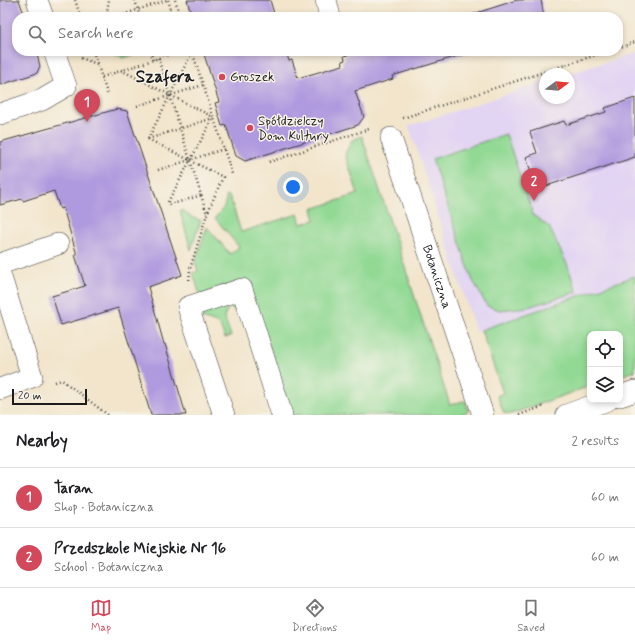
<!DOCTYPE html>
<meta charset="utf-8">
<style>
:root{--surface:#fff;--page:#f6f6f6;--text:#202124;--muted:#757577;--line:#e0e0e0;--accent:#d1495b}
body{margin:0;font-family:Mynerve,sans-serif;background:var(--page);color:var(--text)}
.controls{position:absolute;right:12px;bottom:12px;display:grid;overflow:hidden;border-radius:8px;box-shadow:0 2px 6px #0003}
.controls button{width:36px;height:36px;display:grid;place-items:center;padding:0;border:0;border-bottom:1px solid var(--line);background:var(--surface);color:var(--text);font:20px sans-serif}
.compass{position:absolute;left:539px;top:68px;width:36px;height:36px;border-radius:50%;background:var(--surface);box-shadow:0 2px 6px #0003;rotate:74deg}
.scale{position:absolute;left:12px;bottom:10px;width:75px;box-sizing:border-box;padding-left:4px;border:2px solid #1c1c1c;border-top:0;font-size:11px;line-height:14px;white-space:nowrap;color:#1c1c1c;-webkit-text-stroke:3px #f7f3e8;paint-order:stroke}
.you{position:absolute;left:293px;top:187px;width:14px;height:14px;margin:-10px;border:3px solid #fff;border-radius:50%;background:#1a73e8;box-shadow:0 0 0 6px #1a73e833}
.badge{display:grid;place-items:center;width:26px;height:26px;border-radius:50%;background:var(--accent);color:#fff;font-size:13px;font-weight:700}
.pin{position:absolute;translate:-50% -33px;filter:drop-shadow(0 1px 2px #0008)}
.pin::after{content:'';position:absolute;top:21px;width:14px;height:12px;background:inherit;clip-path:polygon(0 0,100% 0,50% 100%)}
.list{margin:0;padding:0;list-style:none}
h2{display:flex;justify-content:space-between;align-items:center;height:52px;margin:0;padding:0 16px;font-size:17px}
h2 small{font-size:13px;font-weight:400;color:var(--muted)}
.list li{display:grid;grid-template-columns:26px 1fr auto;gap:12px;align-items:center;box-sizing:border-box;height:60px;padding:0 16px;border-top:1px solid var(--line)}
.list b{display:block;font-size:15px;white-space:nowrap}
.list p{margin:0;font-size:13px;white-space:nowrap;color:var(--muted)}
.list em{font-size:13px;font-style:normal;color:var(--muted)}
.icon{flex:none;width:22px;height:22px;fill:none;stroke:currentColor;stroke-width:2;stroke-linecap:round;stroke-linejoin:round}
.map{position:relative;flex:none;width:635px;height:415px;overflow:hidden}
.search{position:absolute;background:var(--surface);box-shadow:0 2px 6px #0003;left:12px;right:12px;top:12px;height:44px;display:flex;align-items:center;gap:10px;box-sizing:border-box;padding:0 14px;border-radius:16px;color:var(--muted);font-size:15px}
.sheet{height:172px;background:var(--surface)}
nav{display:flex;justify-content:space-around;align-items:center;box-sizing:border-box;height:56px;border-top:1px solid var(--line);background:var(--surface);font-size:11px;color:var(--muted)}
nav a{display:grid;justify-items:center;gap:2px}
nav .on{color:var(--accent)}
.map>svg:first-child{display:block}
.built{fill:#e2d4f3}
.green{fill:#92d994;stroke:#577a58}
.building{fill:#b09adf}
.lines{fill:none;stroke-linecap:round;stroke-linejoin:round}
.minor-casing{stroke:#3c3a36;stroke-width:22}
.path{stroke:#3c3a36;stroke-width:2.5;stroke-dasharray:1 3;stroke-linecap:butt}
.minor{stroke:#fff;stroke-width:21}
.poi-dot{fill:#d1495b;stroke:#f7f3e8;stroke-width:1.5}
.labels{text-anchor:middle;dominant-baseline:central;stroke-width:3;stroke-linejoin:round;paint-order:stroke}
.poi-label{font-size:13px;fill:#1c1c1c;stroke:#f7f3e8;text-anchor:start}
.street-label{font-size:13px;fill:#1c1c1c;stroke:#f7f3e8}
.district-label{font-size:17px;font-weight:bold;fill:#1c1c1c;stroke:#f7f3e8}
</style>
<div class="map">
<svg width="635" height="415" viewBox="0 0 635 415">
<rect width="100%" height="100%" fill="#f7f3e8"/>
<filter id="ink" filterUnits="userSpaceOnUse"><feTurbulence type="fractalNoise" baseFrequency=".025" numOctaves="2"/><feDisplacementMap in="SourceGraphic" scale="8" xChannelSelector="R" yChannelSelector="G"/><feConvolveMatrix kernelMatrix="1 2 1 2 8 2 1 2 1" color-interpolation-filters="sRGB"/></filter>
<filter id="wash" filterUnits="userSpaceOnUse"><feTurbulence type="fractalNoise" baseFrequency=".012" numOctaves="4" result="noise"/><feDisplacementMap in="SourceGraphic" scale="16" xChannelSelector="R" yChannelSelector="G"/><feGaussianBlur stdDeviation="0.9" result="paint"/><feColorMatrix in="noise" values="0 0 0 0 0 0 0 0 0 0 0 0 0 0 0 0 0 1.4 0 .05"/><feComposite in="paint" operator="in"/></filter>
<g filter="url(#wash)">
<rect width="100%" height="100%" fill="#f2e5cc"/>
<path class="built" d="M 635,53 L 635,276 L 476,332 L 409,126 L 545,82 L 545,98 L 569,98 L 569,74 Z"/>
<path class="green" d="M 115,51 L 145,51 L 123,58 L 120,54 L 115,54 Z
M 506,134 L 533,215 L 549,227 L 567,264 L 577,292 L 528,307 L 500,310 L 487,306 L 472,279 L 432,159 Z
M 362,136 L 450,405 L 463,401 L 466,402 L 468,412 L 459,415 L 292,415 L 247,279 L 200,295 L 193,273 L 198,271 L 195,262 L 207,227 L 230,254 L 239,247 L 215,218 L 224,207 L 227,195 L 230,197 L 241,232 L 298,214 L 301,224 L 315,220 L 312,209 L 358,194 L 345,154 L 352,140 Z
M 182,210 C 188,215 193,219 201,220 L 191,250 L 181,215 L 180,211 Z
M 635,276 L 635,371 L 620,376 L 620,334 L 590,334 L 590,386 L 511,414 L 504,413 L 497,396 L 503,393 L 481,330 Z
M 234,298 L 240,314 L 229,307 L 224,316 L 231,336 L 225,338 L 219,324 L 202,318 L 200,310 Z"/>
<g id="blocks">
<path class="building" d="M 0,0 L 19,0 L 25,17 L 17,17 L 17,51 L 36,51 L 40,66 L 37,73 L 0,85 Z
M 187,0 L 270,0 L 275,17 L 192,17 Z
M 517,0 L 541,0 L 544,17 L 464,17 Z
M 203,51 L 286,51 L 289,61 L 292,60 L 298,78 L 343,65 L 342,61 L 345,60 L 344,56 L 358,51 L 474,51 L 392,76 L 393,79 L 355,91 L 364,117 L 358,125 L 245,161 L 236,156 L 226,125 L 222,126 L 215,103 L 219,102 Z
M 635,98 L 635,157 L 537,189 L 526,157 L 537,153 L 530,132 L 564,121 L 566,125 L 606,112 L 605,108 Z
M 117,109 L 127,111 L 182,275 L 148,287 L 164,344 L 165,344 L 186,415 L 151,415 L 118,308 L 61,325 L 52,296 L 85,286 L 75,255 L 77,255 L 63,208 L 60,209 L 54,191 L 23,201 L 22,199 L 0,205 L 0,142 Z"/>
</g>
</g>
<g filter="url(#ink)">
<use href="#blocks" fill-opacity="0" stroke="#3c3a36" stroke-width="1"/>
<g class="lines">
<defs>
<g id="minor">
<path d="M 37,0 L 43,17"/>
<path d="M 326,0 L 330,17"/>
<path d="M 0,114 L 42,100 L 66,86 L 54,51"/>
<path id="s1" d="M 391,138 L 483,415"/>
<path d="M 0,264 L 58,244"/>
<path d="M 0,274 L 32,377 L 0,389"/>
<path d="M 620,396 L 635,391"/>
<path d="M 224,415 L 188,307 L 242,289 L 282,415"/>
<path d="M 566,415 L 608,400"/>
</g>
</defs>
<use href="#minor" class="minor-casing"/>
<path class="path" d="M 75,0 L 81,17
M 135,0 L 140,17
M 168,0 L 170,6 L 169,17
M 175,0 L 181,17
M 109,17 L 107,11 L 109,0
M 116,17 L 167,0
M 618,48 L 635,42
M 93,51 L 108,96
M 151,51 L 153,60
M 192,51 L 232,174
M 81,58 L 97,64
M 158,58 L 207,214
M 121,70 L 213,117
M 102,77 L 180,51
M 137,106 L 203,85
M 403,118 L 608,51
M 148,139 L 223,177 L 207,214 L 190,269 L 189,282
M 148,139 L 192,52
M 148,139 L 213,118
M 269,162 L 369,129
M 158,170 L 224,149
M 168,202 L 213,118
M 169,205 L 202,195
M 55,382 L 62,380 L 108,415
M 519,415 L 544,406"/>
<use href="#minor" class="minor"/>
</g>
</g>
<g class="poi-dot">
<circle cx="222" cy="77" r="4"/>
<circle cx="250" cy="128" r="4"/>
</g>
<g class="labels">
<g class="poi-label">
<text x="230" y="77">Groszek</text>
<text x="258" y="121">Spółdzielczy<tspan x="258" dy="15">Dom Kultury</tspan></text>
</g>
<g class="street-label">
<text stroke="none"><textPath href="#s1" startOffset="146">Botaniczna</textPath></text>
</g>
<g class="district-label">
<text x="165" y="77">Szafera</text>
</g>
</g>
</svg>
<div class="controls">
<button><svg class="icon" aria-label="locate" viewBox="0 0 24 24"><circle cx="12" cy="12" r="6"/><path d="M12 2v4M12 18v4M2 12h4M18 12h4"/></svg></button>
<button><svg class="icon" aria-label="layers" viewBox="0 0 24 24"><path d="M12 4l9 5-9 5-9-5zM3 14l9 5 9-5"/></svg></button>
</div>
<svg class="compass" viewBox="-18 -18 36 36"><path d="M0-13l5 13h-10z" fill="#e53935"/><path d="M0 13l5-13h-10z" fill="#757577"/></svg>
<div class="scale">20 m</div>
<div class="you"></div>
<div class="pin badge" style="left:87px;top:122px">1</div>
<div class="pin badge" style="left:534px;top:201px">2</div>
<div class="search"><svg class="icon" aria-label="search" viewBox="0 0 24 24"><circle cx="10" cy="10" r="6"/><path d="M15 15l6 6"/></svg>Search here</div>
</div>
<section class="sheet">
<h2>Nearby<small>2 results</small></h2>
<ul class="list">
<li><span class="badge">1</span><div><b>Taran</b><p>Shop · Botaniczna</p></div><em>60 m</em></li>
<li><span class="badge">2</span><div><b>Przedszkole Miejskie Nr 16</b><p>School · Botaniczna</p></div><em>60 m</em></li>
</ul>
</section>
<nav>
<a class="on"><svg class="icon" aria-label="map" viewBox="0 0 24 24"><path d="M3 6l6-2 6 2 6-2v14l-6 2-6-2-6 2zM9 4v14M15 6v14"/></svg>Map</a>
<a><svg class="icon" aria-label="directions" viewBox="0 0 24 24"><path d="M12 3l9 9-9 9-9-9zM9 14v-3h6M13 9l2 2-2 2"/></svg>Directions</a>
<a><svg class="icon" aria-label="saved" viewBox="0 0 24 24"><path d="M7 4h10v16l-5-4-5 4z"/></svg>Saved</a>
</nav>
